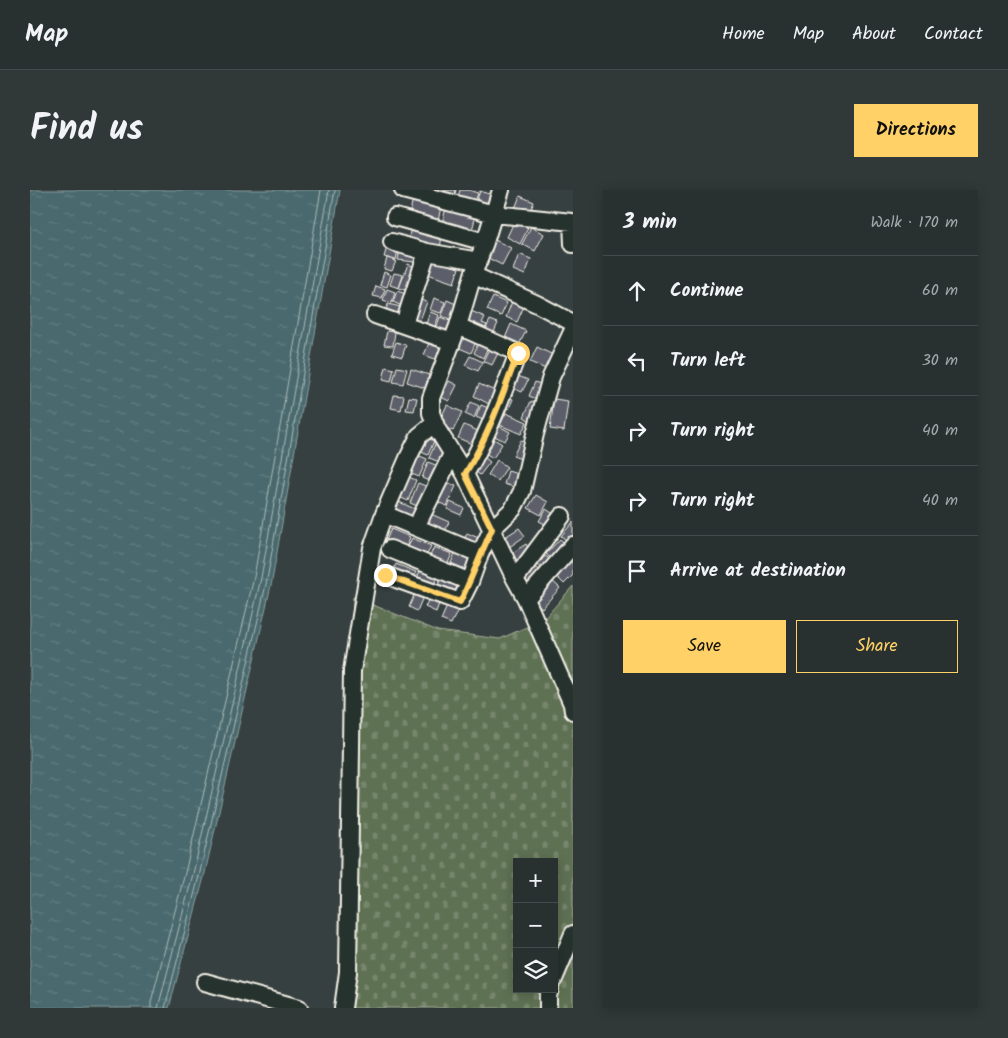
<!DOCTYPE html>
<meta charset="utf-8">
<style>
:root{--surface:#283030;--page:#303838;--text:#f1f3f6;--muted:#a5a9ab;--line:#444b4c;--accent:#ffd166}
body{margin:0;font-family:Kalam,sans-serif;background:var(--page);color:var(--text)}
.controls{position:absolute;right:15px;bottom:15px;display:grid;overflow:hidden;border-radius:0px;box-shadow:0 2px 12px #0003}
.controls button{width:45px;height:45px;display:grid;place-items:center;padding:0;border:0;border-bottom:1px solid var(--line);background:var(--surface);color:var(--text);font:25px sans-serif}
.stop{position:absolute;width:15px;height:15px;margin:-11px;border:4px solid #ffd166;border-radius:50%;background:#fff}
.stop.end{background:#ffd166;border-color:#fff;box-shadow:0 1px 5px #0008}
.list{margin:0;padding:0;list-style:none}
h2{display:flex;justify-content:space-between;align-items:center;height:65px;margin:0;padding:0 20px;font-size:21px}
h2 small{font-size:16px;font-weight:400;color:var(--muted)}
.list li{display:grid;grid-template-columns:32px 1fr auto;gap:15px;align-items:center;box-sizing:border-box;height:70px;padding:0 20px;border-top:1px solid var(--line)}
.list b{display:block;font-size:19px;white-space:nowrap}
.list em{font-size:16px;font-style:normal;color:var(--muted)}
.actions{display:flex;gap:10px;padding:15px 20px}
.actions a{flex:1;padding:11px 0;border:1px solid var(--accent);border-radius:0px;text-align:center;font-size:18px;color:var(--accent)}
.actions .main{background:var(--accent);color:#111}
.icon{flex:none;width:28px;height:28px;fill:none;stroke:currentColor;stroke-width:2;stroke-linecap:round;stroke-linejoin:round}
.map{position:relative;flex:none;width:543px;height:818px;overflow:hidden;border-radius:0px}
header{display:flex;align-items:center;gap:30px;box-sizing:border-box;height:70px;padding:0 25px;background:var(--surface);border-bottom:1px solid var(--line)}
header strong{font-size:24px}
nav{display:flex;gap:28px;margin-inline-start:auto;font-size:18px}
.intro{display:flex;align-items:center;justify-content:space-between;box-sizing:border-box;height:120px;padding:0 30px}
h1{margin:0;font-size:35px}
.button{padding:12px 22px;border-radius:0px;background:var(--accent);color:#111;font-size:18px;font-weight:700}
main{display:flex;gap:30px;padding:0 30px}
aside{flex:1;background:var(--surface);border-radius:0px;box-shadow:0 2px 12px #0003}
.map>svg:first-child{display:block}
.cemetery{fill:url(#cemetery-stones);stroke:#aab19e;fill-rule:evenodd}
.water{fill:url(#water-ripples);stroke:#8d9f9f}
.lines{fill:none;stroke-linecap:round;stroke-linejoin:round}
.shore{stroke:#afbbb7;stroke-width:1}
.building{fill:#5b5e6b;stroke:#f4f1e8}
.minor-casing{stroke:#f4f1e8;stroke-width:20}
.minor{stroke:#26332d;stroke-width:16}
.route{stroke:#ffd166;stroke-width:6}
</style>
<header>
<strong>Map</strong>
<nav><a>Home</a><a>Map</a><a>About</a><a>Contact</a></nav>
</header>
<div class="intro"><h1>Find us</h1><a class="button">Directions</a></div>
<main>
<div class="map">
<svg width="543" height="818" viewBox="0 0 543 818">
<defs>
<pattern id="cemetery-stones" width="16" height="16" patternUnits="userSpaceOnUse" patternTransform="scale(1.25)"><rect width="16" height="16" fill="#5f7153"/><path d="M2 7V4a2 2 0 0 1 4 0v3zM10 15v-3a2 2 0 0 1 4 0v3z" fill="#77866c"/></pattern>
<pattern id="water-ripples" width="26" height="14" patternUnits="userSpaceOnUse" patternTransform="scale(1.25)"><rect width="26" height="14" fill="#48696e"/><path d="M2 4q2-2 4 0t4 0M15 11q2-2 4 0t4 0" fill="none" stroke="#637f83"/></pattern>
</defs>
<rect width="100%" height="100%" fill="#364040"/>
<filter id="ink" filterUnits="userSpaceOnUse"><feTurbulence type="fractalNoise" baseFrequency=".02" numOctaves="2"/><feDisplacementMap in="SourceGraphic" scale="10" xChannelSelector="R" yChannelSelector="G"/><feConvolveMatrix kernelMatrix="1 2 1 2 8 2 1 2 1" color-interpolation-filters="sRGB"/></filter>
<g filter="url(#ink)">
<path class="cemetery" d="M 543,396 L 543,818 L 312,818 L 323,407 L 408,441 L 470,449 L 514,429 ZM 487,672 L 524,672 L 524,799 L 487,799 Z"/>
<path class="water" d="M 0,0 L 310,0 L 242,391 L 174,687 L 139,818 L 0,818 Z"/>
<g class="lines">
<path class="shore" d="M 121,818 L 121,812 L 155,683 L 224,387 L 291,0
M 128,818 L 163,684 L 231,388 L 299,0
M 135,818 L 169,686 L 237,390 L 305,0"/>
</g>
<path class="building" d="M 402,0 L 426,0 L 424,9 Z
M 430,0 L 438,0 L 448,3 L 444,15 L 427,10 Z
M 450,1 L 462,5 L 457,19 L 445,15 Z
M 490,6 L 504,12 L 499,24 L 485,18 Z
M 383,9 L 411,16 L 408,32 L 379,25 Z
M 416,18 L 446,25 L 442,40 L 412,33 Z
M 484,32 L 498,38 L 490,54 L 477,47 Z
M 501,37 L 514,44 L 505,61 L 492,54 Z
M 380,41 L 412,45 L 410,59 L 378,55 Z
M 465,50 L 481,58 L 472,75 L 456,67 Z
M 357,57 L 368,60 L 366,70 L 354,67 Z
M 370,58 L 387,61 L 385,72 L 368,70 Z
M 489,64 L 501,69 L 495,85 L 483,80 Z
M 357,68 L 366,71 L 362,81 L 354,79 Z
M 402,70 L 429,78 L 424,93 L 398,84 Z
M 378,74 L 387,78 L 378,101 L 369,98 Z
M 354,82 L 361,85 L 357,97 L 350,95 Z
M 364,83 L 373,85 L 369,98 L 360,95 Z
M 346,96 L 355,99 L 352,108 L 343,106 Z
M 357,99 L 365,102 L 362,113 L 353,110 Z
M 367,101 L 376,104 L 372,116 L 363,112 Z
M 463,107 L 477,113 L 471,126 L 457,120 Z
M 386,108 L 397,112 L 388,135 L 377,131 Z
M 404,108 L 415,112 L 411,123 L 400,120 Z
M 483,109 L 495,114 L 487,132 L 476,127 Z
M 417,110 L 426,114 L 420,129 L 411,126 Z
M 358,114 L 375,118 L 371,129 L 355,125 Z
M 441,121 L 455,127 L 452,133 L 457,135 L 453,144 L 434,136 Z
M 400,122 L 409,125 L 404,140 L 395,137 Z
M 410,127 L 420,131 L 415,144 L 405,141 Z
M 460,130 L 468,133 L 461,149 L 453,145 Z
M 481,134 L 496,141 L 487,159 L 473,153 Z
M 357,141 L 365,142 L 363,156 L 354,155 Z
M 435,141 L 448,147 L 441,163 L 427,157 Z
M 402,146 L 416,152 L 408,170 L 394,165 Z
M 450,149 L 460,153 L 453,168 L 444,163 Z
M 366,152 L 376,155 L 372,167 L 362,164 Z
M 461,155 L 470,159 L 462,175 L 453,171 Z
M 507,157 L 525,166 L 518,180 L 500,172 Z
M 440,166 L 453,172 L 448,181 L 435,175 Z
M 356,177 L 364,179 L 361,191 L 353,189 Z
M 367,177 L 377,179 L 373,194 L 363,192 Z
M 381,179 L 399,185 L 395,198 L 377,192 Z
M 488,186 L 498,190 L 492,202 L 483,198 Z
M 419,191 L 427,195 L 419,211 L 411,207 Z
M 505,192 L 515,196 L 509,210 L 499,206 Z
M 449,194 L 465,201 L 459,214 L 444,206 Z
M 364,205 L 374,206 L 371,220 L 361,218 Z
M 474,205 L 483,209 L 479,219 L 470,215 Z
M 379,207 L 387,208 L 384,221 L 376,220 Z
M 524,209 L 538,211 L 534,241 L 520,239 Z
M 501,211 L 510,215 L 502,232 L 494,227 Z
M 441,212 L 449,216 L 444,228 L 435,224 Z
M 417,215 L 432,222 L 423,241 L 408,234 Z
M 451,215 L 461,219 L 455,231 L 446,227 Z
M 476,223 L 497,232 L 491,244 L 470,235 Z
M 434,235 L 448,241 L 442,254 L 428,248 Z
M 467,235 L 480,242 L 475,251 L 462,245 Z
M 393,246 L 404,251 L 398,265 L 387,260 Z
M 464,249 L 472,254 L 463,268 L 455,263 Z
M 491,250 L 498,253 L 491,269 L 483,266 Z
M 406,252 L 417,256 L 410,272 L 399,268 Z
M 385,264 L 397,269 L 389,287 L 377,282 Z
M 454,267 L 460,272 L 450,285 L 444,280 Z
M 467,270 L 477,277 L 468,291 L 458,285 Z
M 398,272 L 408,276 L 401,292 L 392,288 Z
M 478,281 L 491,285 L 487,298 L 474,294 Z
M 376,286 L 386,290 L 378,311 L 367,306 Z
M 414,291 L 426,296 L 417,316 L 405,311 Z
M 388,293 L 398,297 L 390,317 L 380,313 Z
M 506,305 L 518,312 L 511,325 L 498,318 Z
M 367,311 L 387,320 L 382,330 L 362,322 Z
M 420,312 L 434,318 L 431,325 L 417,319 Z
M 516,319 L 525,325 L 519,336 L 509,331 Z
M 401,324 L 419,332 L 414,344 L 396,336 Z
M 543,332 L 543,351 L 541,354 L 531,346 Z
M 489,338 L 495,346 L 478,358 L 472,349 Z
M 361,339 L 380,347 L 375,361 L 355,353 Z
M 437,343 L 453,350 L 449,360 L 433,353 Z
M 382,348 L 401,356 L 396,367 L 377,359 Z
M 530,349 L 539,357 L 525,372 L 516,364 Z
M 496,354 L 501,363 L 487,371 L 482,363 Z
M 404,357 L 422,364 L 418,373 L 400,366 Z
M 425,363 L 444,371 L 440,381 L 421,373 Z
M 515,366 L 524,372 L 516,382 L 508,375 Z
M 537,369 L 543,374 L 543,385 L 534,394 L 524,384 Z
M 366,374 L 386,382 L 381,393 L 361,385 Z
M 506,377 L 515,385 L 501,401 L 492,393 Z
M 390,381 L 407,388 L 402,400 L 385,392 Z
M 411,388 L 432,397 L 426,409 L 406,401 Z
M 520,389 L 530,398 L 512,418 L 502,409 Z
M 385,403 L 393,407 L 387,421 L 379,417 Z
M 401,404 L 411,408 L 406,422 L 395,417 Z
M 417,416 L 428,420 L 421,434 L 411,430 Z"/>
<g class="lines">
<defs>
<path id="minor" d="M 373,0 L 464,24 L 542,32 L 543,54
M 471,0 L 455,52 L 443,85 L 428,136 L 401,208 L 401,223 L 407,239 L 435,284 L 485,389 L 496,409 L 542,514 L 543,521
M 365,27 L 455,52
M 362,52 L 397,62 L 449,71
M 443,85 L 507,114 L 543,133
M 345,125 L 422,152
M 374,134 L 397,62
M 428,136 L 488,163 C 473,202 457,249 435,284
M 354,324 L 450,364
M 386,337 L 422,264
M 360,359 L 440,392
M 355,385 L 430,412 L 440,392 L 450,364 L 462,339 L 483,319 L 492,301 L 505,244 L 521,187 L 543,140
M 485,389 L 532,326
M 496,409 L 543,355
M 524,789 L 543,744
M 175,792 L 269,818
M 313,818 L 318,782 L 322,481 L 342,358 L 354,324 L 379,266 L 389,246 L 405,233
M 518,818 L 518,806 L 520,799"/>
</defs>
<use href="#minor" class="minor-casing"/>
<use href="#minor" class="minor"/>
</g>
</g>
<g class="lines" filter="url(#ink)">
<path class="route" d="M 355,385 L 430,412 C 442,388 451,363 462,339 L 435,284 C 458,247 473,204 488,163"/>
</g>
</svg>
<div class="controls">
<button>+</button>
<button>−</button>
<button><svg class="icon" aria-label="layers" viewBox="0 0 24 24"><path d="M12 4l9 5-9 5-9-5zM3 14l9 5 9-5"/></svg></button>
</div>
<div class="stop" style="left:488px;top:163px"></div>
<div class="stop end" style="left:355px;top:385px"></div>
</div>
<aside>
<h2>3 min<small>Walk · 170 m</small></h2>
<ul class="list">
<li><svg class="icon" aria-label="ahead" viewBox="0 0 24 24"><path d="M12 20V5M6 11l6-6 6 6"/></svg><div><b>Continue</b></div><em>60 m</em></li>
<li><svg class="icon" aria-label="left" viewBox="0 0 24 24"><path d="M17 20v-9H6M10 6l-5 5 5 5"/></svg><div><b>Turn left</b></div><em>30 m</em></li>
<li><svg class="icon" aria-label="right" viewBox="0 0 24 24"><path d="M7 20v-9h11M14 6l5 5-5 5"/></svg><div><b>Turn right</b></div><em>40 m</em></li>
<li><svg class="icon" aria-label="right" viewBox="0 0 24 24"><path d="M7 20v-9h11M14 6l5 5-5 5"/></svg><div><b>Turn right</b></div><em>40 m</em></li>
<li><svg class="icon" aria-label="arrive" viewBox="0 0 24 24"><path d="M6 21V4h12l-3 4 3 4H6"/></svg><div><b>Arrive at destination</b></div></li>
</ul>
<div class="actions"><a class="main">Save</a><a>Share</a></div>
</aside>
</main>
